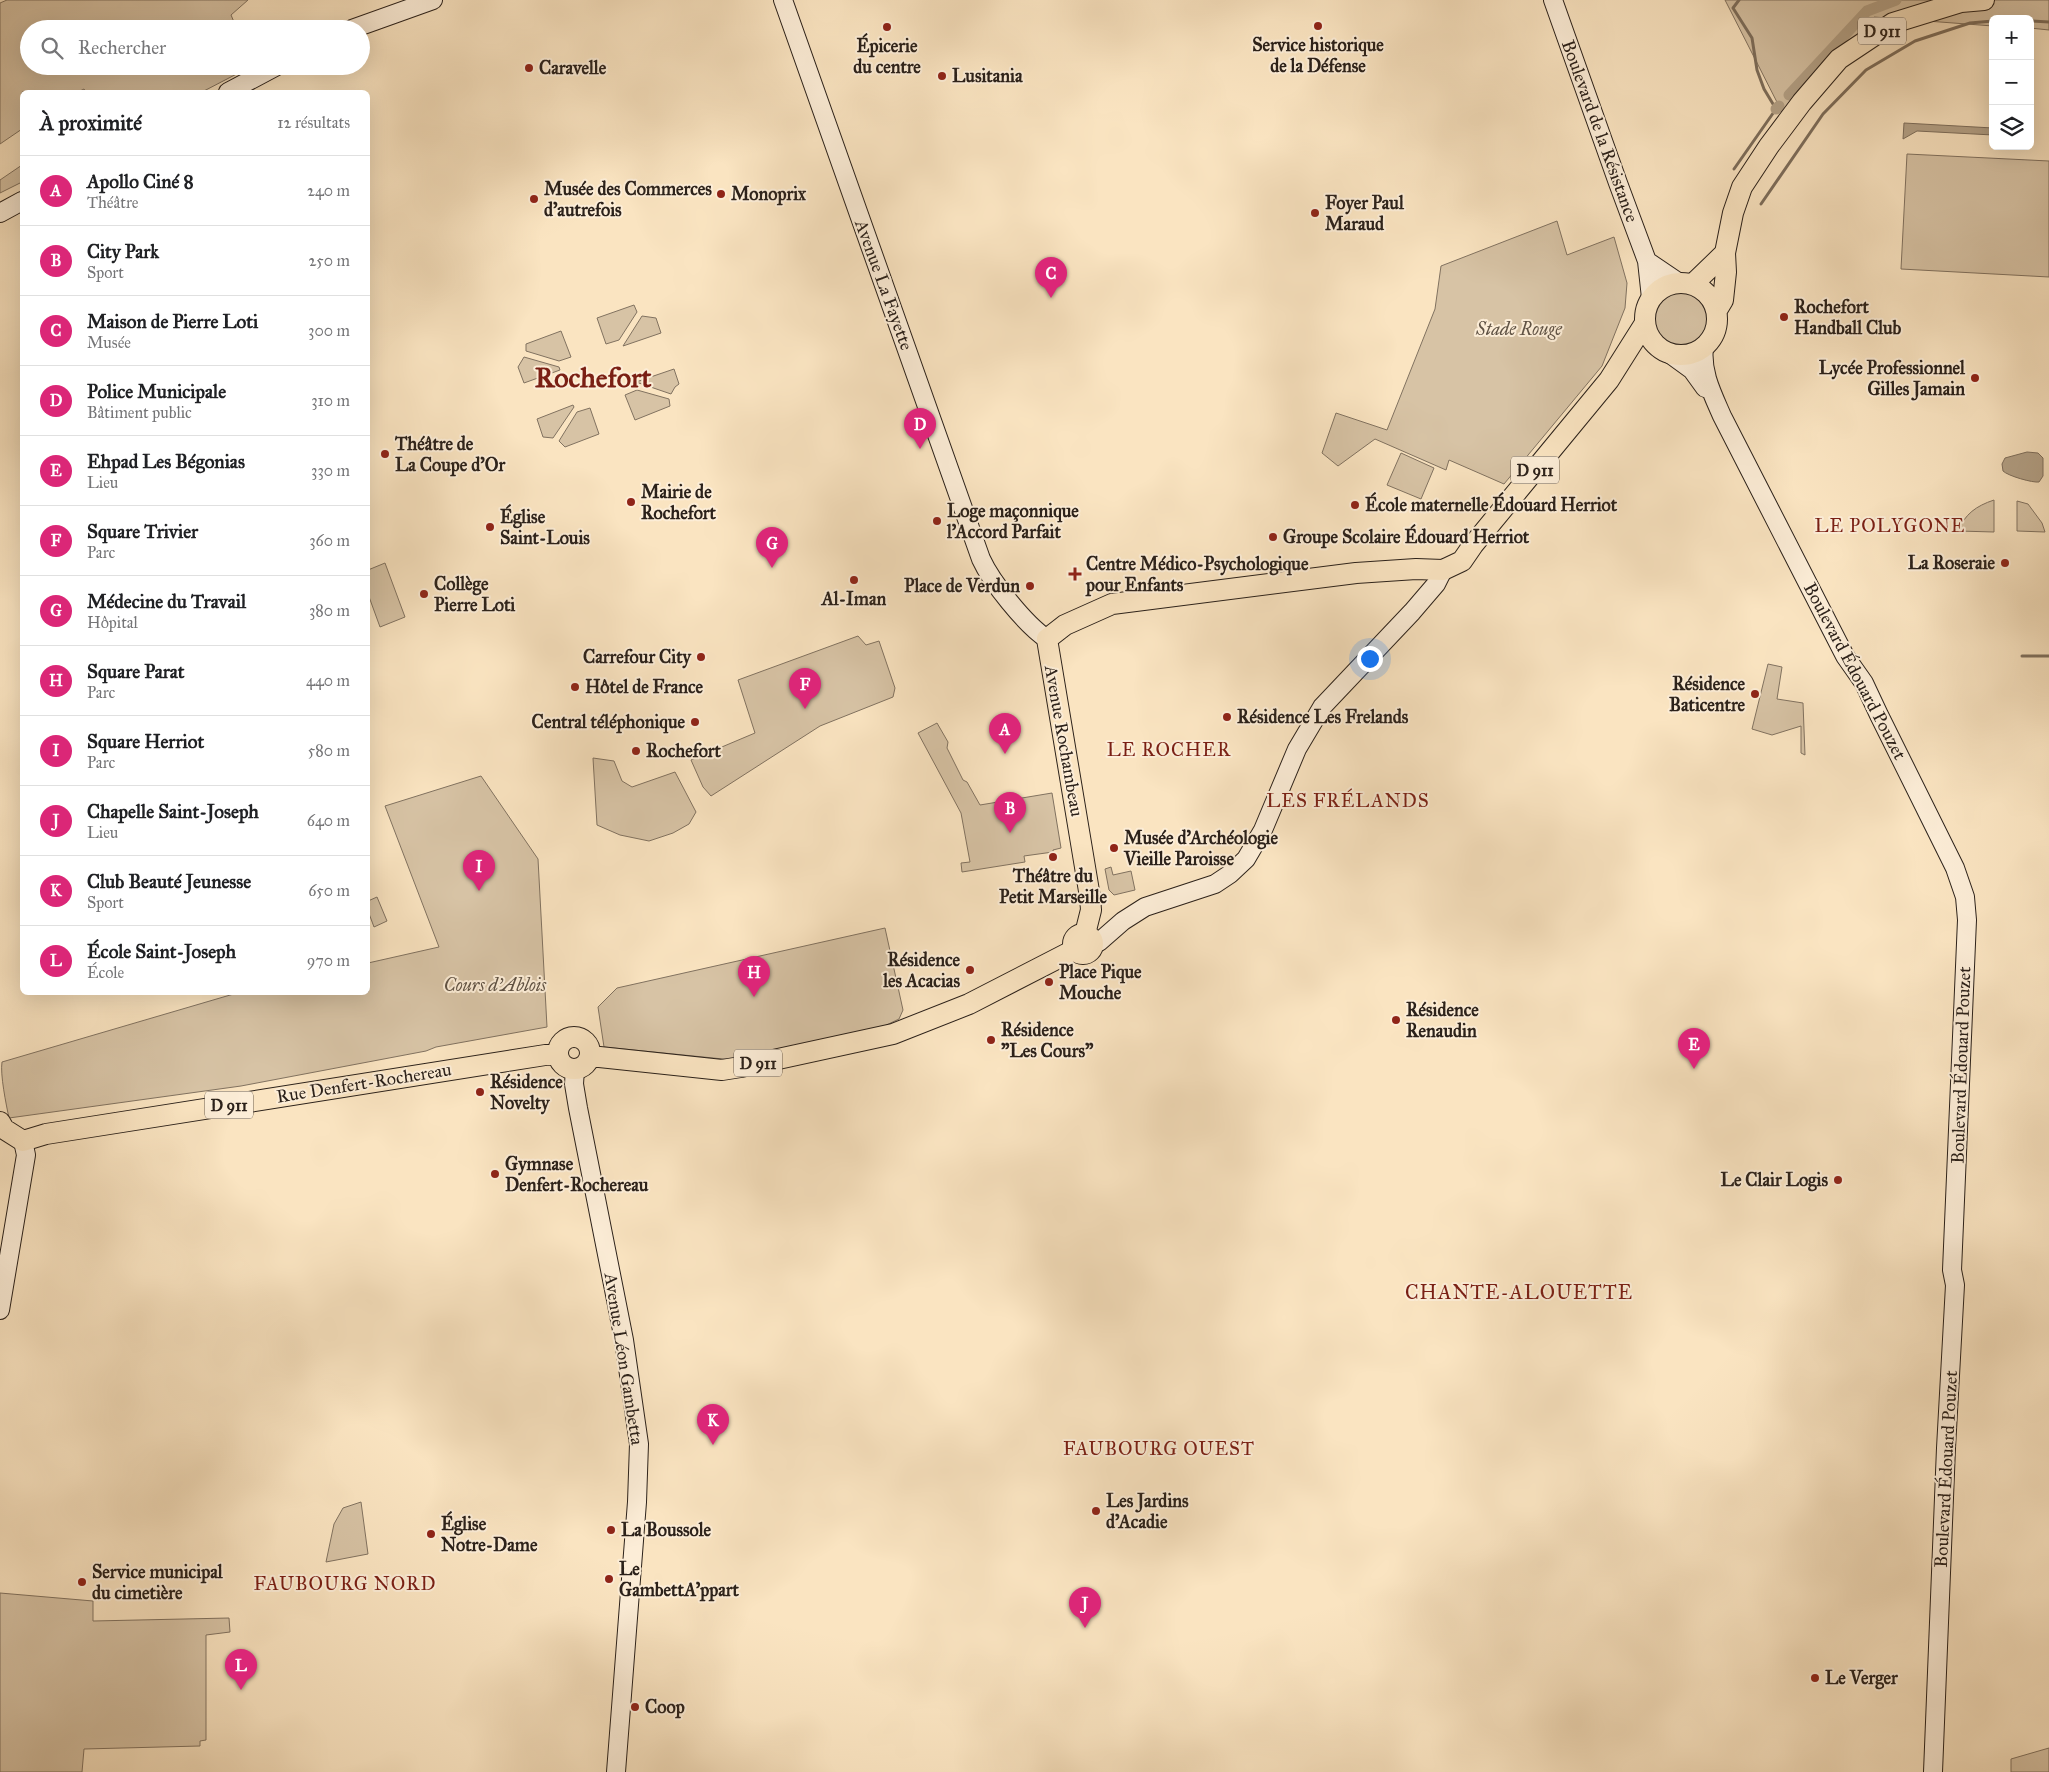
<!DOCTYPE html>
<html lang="fr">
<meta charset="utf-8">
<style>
:root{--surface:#fff;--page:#f6f6f6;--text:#202124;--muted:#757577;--line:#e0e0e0;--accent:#db2777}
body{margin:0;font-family:"IM FELL Great Primer",serif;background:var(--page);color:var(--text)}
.controls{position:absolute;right:15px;top:15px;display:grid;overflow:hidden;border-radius:8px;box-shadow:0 5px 20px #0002}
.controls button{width:45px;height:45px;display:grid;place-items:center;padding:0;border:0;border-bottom:1px solid var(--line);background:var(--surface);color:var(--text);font:25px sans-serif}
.you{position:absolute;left:1369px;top:658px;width:18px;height:18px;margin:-12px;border:4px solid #fff;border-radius:50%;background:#1a73e8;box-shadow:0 0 0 8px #1a73e833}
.badge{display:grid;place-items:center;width:32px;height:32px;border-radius:50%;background:var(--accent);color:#fff;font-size:16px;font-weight:700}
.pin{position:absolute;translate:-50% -41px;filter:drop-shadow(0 1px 2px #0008)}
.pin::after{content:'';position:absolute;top:26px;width:18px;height:15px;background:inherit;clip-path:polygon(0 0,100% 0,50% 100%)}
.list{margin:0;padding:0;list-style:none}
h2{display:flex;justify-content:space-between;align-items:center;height:65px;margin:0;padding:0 20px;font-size:21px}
h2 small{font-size:16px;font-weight:400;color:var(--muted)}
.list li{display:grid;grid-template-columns:32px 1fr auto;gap:15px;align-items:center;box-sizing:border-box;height:70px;padding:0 20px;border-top:1px solid var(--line)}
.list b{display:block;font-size:19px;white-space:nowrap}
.list p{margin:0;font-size:16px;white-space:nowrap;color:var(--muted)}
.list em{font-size:16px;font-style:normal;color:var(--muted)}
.icon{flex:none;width:28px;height:28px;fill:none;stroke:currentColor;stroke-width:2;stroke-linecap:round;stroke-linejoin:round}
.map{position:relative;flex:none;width:2049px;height:1772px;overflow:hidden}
.search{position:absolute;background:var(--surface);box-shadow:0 5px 20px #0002;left:20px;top:20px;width:350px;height:55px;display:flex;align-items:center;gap:12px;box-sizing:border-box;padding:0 18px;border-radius:28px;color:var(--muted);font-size:19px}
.panel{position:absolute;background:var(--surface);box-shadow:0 5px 20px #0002;left:20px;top:90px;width:350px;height:905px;border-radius:8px}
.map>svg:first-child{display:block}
.green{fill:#d7c3a5;stroke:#817260}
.water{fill:#b4a288;stroke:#7d6e5c}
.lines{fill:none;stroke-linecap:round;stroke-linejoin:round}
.stream{stroke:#7d6e5c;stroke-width:3}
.canal{stroke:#b4a288;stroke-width:11}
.secondary-casing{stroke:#2b211a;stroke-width:20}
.primary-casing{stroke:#2b211a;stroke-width:22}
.secondary{stroke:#fcedd7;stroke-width:18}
.primary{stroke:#fae4c1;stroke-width:20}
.poi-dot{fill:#8f2418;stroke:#fcedd7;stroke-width:2}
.labels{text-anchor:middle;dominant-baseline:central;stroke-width:4;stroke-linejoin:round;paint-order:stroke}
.shield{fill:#fcedd7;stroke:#6a5e53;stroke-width:1}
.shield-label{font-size:16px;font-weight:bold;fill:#2b211a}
.poi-label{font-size:18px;font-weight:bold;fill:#2b211a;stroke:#fcedd7;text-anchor:start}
.street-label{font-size:18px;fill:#2b211a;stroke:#fcedd7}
.park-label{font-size:18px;font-style:italic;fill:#5f5244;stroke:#fcedd7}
.neighbourhood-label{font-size:19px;letter-spacing:1px;fill:#7a1f14;stroke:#fcedd7}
.quarter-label{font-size:20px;letter-spacing:1px;fill:#7a1f14;stroke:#fcedd7}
.town-label{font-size:28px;font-weight:bold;fill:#7a1f14;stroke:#fcedd7}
</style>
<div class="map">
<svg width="2049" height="1772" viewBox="0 0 2049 1772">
<rect width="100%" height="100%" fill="#fae4c1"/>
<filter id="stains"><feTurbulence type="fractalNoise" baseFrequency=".004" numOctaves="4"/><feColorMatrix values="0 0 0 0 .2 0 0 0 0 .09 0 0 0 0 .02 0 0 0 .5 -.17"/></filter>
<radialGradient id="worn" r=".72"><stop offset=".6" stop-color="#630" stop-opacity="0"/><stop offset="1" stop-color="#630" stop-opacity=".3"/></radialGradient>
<path class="green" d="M 7,0 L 248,0 L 231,15 L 237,29 L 29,29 L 29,66 L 252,66 L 202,92 L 86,92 L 84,89 L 78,92 L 22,92 L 22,129 L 0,144 L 0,3 Z
M 1725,0 L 2049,0 L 2049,30 L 2030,28 L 2030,19 L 1993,19 L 1993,26 L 1874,17 L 1782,112 Z
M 1907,154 L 2049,161 L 2049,277 L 1901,269 Z
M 22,165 L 22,182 L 0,193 L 0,180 Z
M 1557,221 L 1567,255 L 1614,237 L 1627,283 L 1625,308 L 1602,366 L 1504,484 L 1449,460 L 1446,470 L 1375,439 L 1338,466 L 1322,453 L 1336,413 L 1387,430 L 1435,309 L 1441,266 Z
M1650 317a31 31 0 1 1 62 0a31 31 0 1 1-62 0Z
M 634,305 L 637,312 L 619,340 L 606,344 L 597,318 Z
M 642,316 L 656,318 L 661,333 L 623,346 Z
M 561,331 L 571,357 L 559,361 L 526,351 L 526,344 Z
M 524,357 L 559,367 L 560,370 L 524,383 L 518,367 Z
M 674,369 L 679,384 L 675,387 L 671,394 L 636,382 Z
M 637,390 L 669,399 L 670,406 L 635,420 L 625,395 Z
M 573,405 L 574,407 L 553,438 L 543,437 L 537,419 Z
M 590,408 L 599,434 L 565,447 L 559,441 L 577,412 Z
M 1401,453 L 1434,468 L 1421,499 L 1387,485 Z
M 1994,500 L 1994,532 L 1958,531 C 1965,514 1976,506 1994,500 Z
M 2017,501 L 2028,504 L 2042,523 L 2045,532 L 2017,531 Z
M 385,563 L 405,617 L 380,627 L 368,594 L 368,570 Z
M 858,636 L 866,645 L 879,641 L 895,688 L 893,697 L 820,726 L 711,796 L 703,787 L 691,760 L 755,733 L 738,680 Z
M 1768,664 L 1782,667 L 1777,699 L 1803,703 L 1805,755 L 1801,753 L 1801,726 L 1772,735 L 1752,729 Z
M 937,723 L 948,742 L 947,748 L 963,780 L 967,782 L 980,805 L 1052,793 L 1061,848 L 1053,850 L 1053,852 L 1024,856 L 1025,862 L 962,872 L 961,863 L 970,862 L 961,813 L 918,733 Z
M 593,758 L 614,761 L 622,781 L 632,787 L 675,772 L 696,812 L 689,824 L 673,833 L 649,841 L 620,835 L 597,825 Z
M 481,776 L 538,859 L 547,1027 L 436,1047 L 426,1051 L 241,1086 L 9,1118 C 6,1104 0,1074 2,1062 L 237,993 L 368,992 L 368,963 L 439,947 L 385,806 Z
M 1111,867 L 1113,875 L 1131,871 L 1135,890 L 1114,895 L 1109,890 L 1105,869 Z
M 377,897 L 387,921 L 374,927 L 368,911 L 368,901 Z
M 885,928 L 903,1010 L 899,1019 L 880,1028 L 733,1060 L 604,1047 L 598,1007 L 617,988 Z
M 361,1502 L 368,1554 L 326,1562 L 334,1524 L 343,1508 Z
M 0,1593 L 93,1601 L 93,1621 L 229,1618 L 230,1632 L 206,1635 L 206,1740 L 200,1741 L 200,1746 L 84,1749 L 82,1772 L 0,1772 Z
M 2049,1748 L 2049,1772 L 2011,1772 L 2011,1759 Z"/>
<path class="water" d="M 1904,123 L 1993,128 L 1993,135 L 1917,131 L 1903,139 Z
M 2027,452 L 2038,453 L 2043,458 L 2043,476 L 2039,482 C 2033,483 2008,476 2003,471 L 2002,464 L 2005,458 Z"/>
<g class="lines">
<path class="stream" d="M 2030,21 L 2049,22
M 1734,169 L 1776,109 L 1764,89 L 1757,70 L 1752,38 L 1733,8 L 1739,0
M 1761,204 L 1823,114 L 1866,70 L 1915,41 L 1970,23 L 1993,21
M 2022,656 L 2049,656"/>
<path class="canal" d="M 1789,95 L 1867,11 L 1896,0
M 1776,109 L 1779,106"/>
<defs>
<path id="secondary" d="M 783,0 L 981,559 C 992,583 1025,624 1047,639
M 1553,0 L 1618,183 L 1647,261 L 1651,298
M 352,29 L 433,0
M 228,92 L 277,66
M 0,213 L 22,201
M 1647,261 L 1678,282
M 1704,347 C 1701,372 1712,393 1722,416 L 1845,656 L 1864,683 L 1879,715 L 1955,868 L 1965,897 L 1967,920 L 1952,1270 L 1955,1285 L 1946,1448 L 1933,1772
M 1670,354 L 1692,370 L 1705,388
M 1093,943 L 1099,942 L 1123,921 L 1145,907 L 1215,884 L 1230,874 L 1246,859 L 1263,830 L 1297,749 L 1322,707 L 1412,612 L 1436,584 L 1443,570
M 575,1069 L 574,1084 L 578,1108 L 624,1340 L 639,1444 L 637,1502 L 616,1772
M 0,1310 L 26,1155 L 23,1141"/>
<path id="primary" d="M1645 319a36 36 0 1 1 72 0a36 36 0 1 1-72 0Z
M 1693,284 L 1725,253
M 1717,310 L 1723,300 L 1726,272 L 1725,253 L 1733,213 L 1742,187 L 1769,146 L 1802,102 L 1839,59 L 1893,23 L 1961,2 L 1984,0
M1073 944a10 10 0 1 1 20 0a10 10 0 1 1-20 0Z
M 1085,934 L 1091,910 L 1090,897 L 1047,639 L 1065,625 L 1112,604 L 1356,573 L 1416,569 L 1443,570 L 1462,561 L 1473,545 L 1609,380 L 1645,323
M558 1053a16 16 0 1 1 32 0a16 16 0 1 1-32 0Z
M 590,1056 L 722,1070 L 741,1067 L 893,1034 L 969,1004 L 1074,950
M 0,1122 L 4,1129 L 23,1141 L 46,1134 L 558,1053"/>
</defs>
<use href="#secondary" class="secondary-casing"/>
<use href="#primary" class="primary-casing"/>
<use href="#secondary" class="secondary"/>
<use href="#primary" class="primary"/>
</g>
<g class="poi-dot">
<circle cx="1318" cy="26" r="5"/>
<circle cx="887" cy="27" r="5"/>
<circle cx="529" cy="68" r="5"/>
<circle cx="942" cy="76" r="5"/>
<circle cx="721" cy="194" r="5"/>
<circle cx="534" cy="199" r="5"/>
<circle cx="1315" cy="213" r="5"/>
<circle cx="1784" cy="317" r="5"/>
<circle cx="1975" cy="378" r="5"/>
<circle cx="385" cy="454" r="5"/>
<circle cx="631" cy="502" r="5"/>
<circle cx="1355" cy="505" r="5"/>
<circle cx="937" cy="521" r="5"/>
<circle cx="490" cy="527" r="5"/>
<circle cx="1273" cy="537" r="5"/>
<circle cx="2005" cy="563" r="5"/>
<path d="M1072.5 566.5h5v5h5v5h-5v5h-5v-5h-5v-5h5z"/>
<circle cx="854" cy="580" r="5"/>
<circle cx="1030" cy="586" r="5"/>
<circle cx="424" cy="594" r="5"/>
<circle cx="701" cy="657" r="5"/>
<circle cx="575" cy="687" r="5"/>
<circle cx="1755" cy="694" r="5"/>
<circle cx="1227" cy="717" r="5"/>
<circle cx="695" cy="722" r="5"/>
<circle cx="636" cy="751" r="5"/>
<circle cx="1114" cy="848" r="5"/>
<circle cx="1053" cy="857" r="5"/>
<circle cx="970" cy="970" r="5"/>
<circle cx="1049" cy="982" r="5"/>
<circle cx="1396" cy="1020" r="5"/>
<circle cx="991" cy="1040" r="5"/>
<circle cx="480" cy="1092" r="5"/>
<circle cx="495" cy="1174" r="5"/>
<circle cx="1838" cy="1180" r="5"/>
<circle cx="1096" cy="1511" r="5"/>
<circle cx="611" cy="1530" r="5"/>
<circle cx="431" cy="1534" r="5"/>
<circle cx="609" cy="1579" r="5"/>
<circle cx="82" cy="1582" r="5"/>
<circle cx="1815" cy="1678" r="5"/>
<circle cx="635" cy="1707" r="5"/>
</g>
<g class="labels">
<g class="shield">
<rect x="1858" y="17.5" width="48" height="27" rx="4"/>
<rect x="1511" y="456.5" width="48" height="27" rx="4"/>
<rect x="734" y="1049.5" width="48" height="27" rx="4"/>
<rect x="205" y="1091.5" width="48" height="27" rx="4"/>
</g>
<g class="shield-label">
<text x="1882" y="31">D 911</text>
<text x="1535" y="470">D 911</text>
<text x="758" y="1063">D 911</text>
<text x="229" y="1105">D 911</text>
</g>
<g class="poi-label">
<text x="1318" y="45" text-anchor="middle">Service historique<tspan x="1318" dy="21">de la Défense</tspan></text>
<text x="887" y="46" text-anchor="middle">Épicerie<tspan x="887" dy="21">du centre</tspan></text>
<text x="539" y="68">Caravelle</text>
<text x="952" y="76">Lusitania</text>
<text x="544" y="189">Musée des Commerces<tspan x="544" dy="21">d'autrefois</tspan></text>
<text x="731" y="194">Monoprix</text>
<text x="1325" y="203">Foyer Paul<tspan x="1325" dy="21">Maraud</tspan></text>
<text x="1794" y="307">Rochefort<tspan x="1794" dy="21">Handball Club</tspan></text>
<text x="1965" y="368" text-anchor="end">Lycée Professionnel<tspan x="1965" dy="21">Gilles Jamain</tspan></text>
<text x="395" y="444">Théâtre de<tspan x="395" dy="21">La Coupe d'Or</tspan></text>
<text x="641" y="492">Mairie de<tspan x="641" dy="21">Rochefort</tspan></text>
<text x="1365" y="505">École maternelle Édouard Herriot</text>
<text x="947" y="511">Loge maçonnique<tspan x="947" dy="21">l'Accord Parfait</tspan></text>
<text x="500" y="517">Église<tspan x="500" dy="21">Saint-Louis</tspan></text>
<text x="1283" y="537">Groupe Scolaire Édouard Herriot</text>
<text x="1995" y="563" text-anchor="end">La Roseraie</text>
<text x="1086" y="564">Centre Médico-Psychologique<tspan x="1086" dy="21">pour Enfants</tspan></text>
<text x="434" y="584">Collège<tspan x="434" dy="21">Pierre Loti</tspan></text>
<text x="1020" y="586" text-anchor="end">Place de Verdun</text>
<text x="854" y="599" text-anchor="middle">Al-Iman</text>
<text x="691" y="657" text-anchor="end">Carrefour City</text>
<text x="1745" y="684" text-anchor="end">Résidence<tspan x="1745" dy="21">Baticentre</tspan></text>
<text x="585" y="687">Hôtel de France</text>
<text x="1237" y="717">Résidence Les Frelands</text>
<text x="685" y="722" text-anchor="end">Central téléphonique</text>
<text x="646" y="751">Rochefort</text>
<text x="1124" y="838">Musée d'Archéologie<tspan x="1124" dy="21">Vieille Paroisse</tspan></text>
<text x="1053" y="876" text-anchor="middle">Théâtre du<tspan x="1053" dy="21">Petit Marseille</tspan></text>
<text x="960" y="960" text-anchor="end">Résidence<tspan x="960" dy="21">les Acacias</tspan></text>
<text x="1059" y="972">Place Pique<tspan x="1059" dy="21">Mouche</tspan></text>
<text x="1406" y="1010">Résidence<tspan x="1406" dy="21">Renaudin</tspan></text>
<text x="1001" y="1030">Résidence<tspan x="1001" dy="21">"Les Cours"</tspan></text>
<text x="490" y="1082">Résidence<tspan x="490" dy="21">Novelty</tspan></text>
<text x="505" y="1164">Gymnase<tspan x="505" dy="21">Denfert-Rochereau</tspan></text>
<text x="1828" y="1180" text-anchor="end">Le Clair Logis</text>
<text x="1106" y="1501">Les Jardins<tspan x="1106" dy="21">d'Acadie</tspan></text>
<text x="441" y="1524">Église<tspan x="441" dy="21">Notre-Dame</tspan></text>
<text x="621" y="1530">La Boussole</text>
<text x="619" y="1569">Le<tspan x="619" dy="21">GambettA'ppart</tspan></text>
<text x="92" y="1572">Service municipal<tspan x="92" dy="21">du cimetière</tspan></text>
<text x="1825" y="1678">Le Verger</text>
<text x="645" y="1707">Coop</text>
</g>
<g class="street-label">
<text transform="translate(1600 131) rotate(70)">Boulevard de la Résistance</text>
<text transform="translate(884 285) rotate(70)">Avenue La Fayette</text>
<text transform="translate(1855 671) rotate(62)">Boulevard Édouard Pouzet</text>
<text transform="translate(1064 741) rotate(80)">Avenue Rochambeau</text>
<text transform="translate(1961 1065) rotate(-88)">Boulevard Édouard Pouzet</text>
<text transform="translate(364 1083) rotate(-9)">Rue Denfert-Rochereau</text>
<text transform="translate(624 1359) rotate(81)">Avenue Léon Gambetta</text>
<text transform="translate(1946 1469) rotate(-87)">Boulevard Édouard Pouzet</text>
</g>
<g class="park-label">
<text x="1519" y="329">Stade Rouge</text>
<text x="495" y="985">Cours d'Ablois</text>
</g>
<g class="neighbourhood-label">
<text x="1890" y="525">LE POLYGONE</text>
<text x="1169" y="749">LE ROCHER</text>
<text x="1348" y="800">LES FRÉLANDS</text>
<text x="1159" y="1448">FAUBOURG OUEST</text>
<text x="345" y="1583">FAUBOURG NORD</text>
</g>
<g class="quarter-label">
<text x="1519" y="1292">CHANTE-ALOUETTE</text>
</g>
<g class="town-label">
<text x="593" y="377">Rochefort</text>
</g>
</g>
<rect width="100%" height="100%" filter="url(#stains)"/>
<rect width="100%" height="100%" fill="url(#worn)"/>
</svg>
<div class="controls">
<button>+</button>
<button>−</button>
<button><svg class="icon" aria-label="layers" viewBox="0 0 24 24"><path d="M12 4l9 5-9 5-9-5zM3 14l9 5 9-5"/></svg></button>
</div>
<div class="you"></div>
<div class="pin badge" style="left:1005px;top:754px">A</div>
<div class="pin badge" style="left:1010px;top:833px">B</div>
<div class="pin badge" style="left:1051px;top:298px">C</div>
<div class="pin badge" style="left:920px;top:449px">D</div>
<div class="pin badge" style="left:1694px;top:1069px">E</div>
<div class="pin badge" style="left:805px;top:709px">F</div>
<div class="pin badge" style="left:772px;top:568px">G</div>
<div class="pin badge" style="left:754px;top:997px">H</div>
<div class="pin badge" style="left:479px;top:891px">I</div>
<div class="pin badge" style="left:1085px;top:1628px">J</div>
<div class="pin badge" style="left:713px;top:1445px">K</div>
<div class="pin badge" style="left:241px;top:1690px">L</div>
<div class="search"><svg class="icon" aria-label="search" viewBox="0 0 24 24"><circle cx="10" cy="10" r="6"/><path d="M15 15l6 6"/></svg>Rechercher</div>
<section class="panel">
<h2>À proximité<small>12 résultats</small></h2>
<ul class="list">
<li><span class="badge">A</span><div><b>Apollo Ciné 8</b><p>Théâtre</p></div><em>240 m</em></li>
<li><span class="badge">B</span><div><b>City Park</b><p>Sport</p></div><em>250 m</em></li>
<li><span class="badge">C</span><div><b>Maison de Pierre Loti</b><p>Musée</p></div><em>300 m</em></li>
<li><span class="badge">D</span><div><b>Police Municipale</b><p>Bâtiment public</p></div><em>310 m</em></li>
<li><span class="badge">E</span><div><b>Ehpad Les Bégonias</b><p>Lieu</p></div><em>330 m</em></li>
<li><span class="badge">F</span><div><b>Square Trivier</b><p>Parc</p></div><em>360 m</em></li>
<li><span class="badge">G</span><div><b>Médecine du Travail</b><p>Hôpital</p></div><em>380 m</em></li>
<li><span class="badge">H</span><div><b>Square Parat</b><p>Parc</p></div><em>440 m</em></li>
<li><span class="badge">I</span><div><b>Square Herriot</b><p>Parc</p></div><em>580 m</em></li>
<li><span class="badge">J</span><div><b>Chapelle Saint-Joseph</b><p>Lieu</p></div><em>640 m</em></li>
<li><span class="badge">K</span><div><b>Club Beauté Jeunesse</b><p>Sport</p></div><em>650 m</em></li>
<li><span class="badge">L</span><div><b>École Saint-Joseph</b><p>École</p></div><em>970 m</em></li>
</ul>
</section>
</div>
